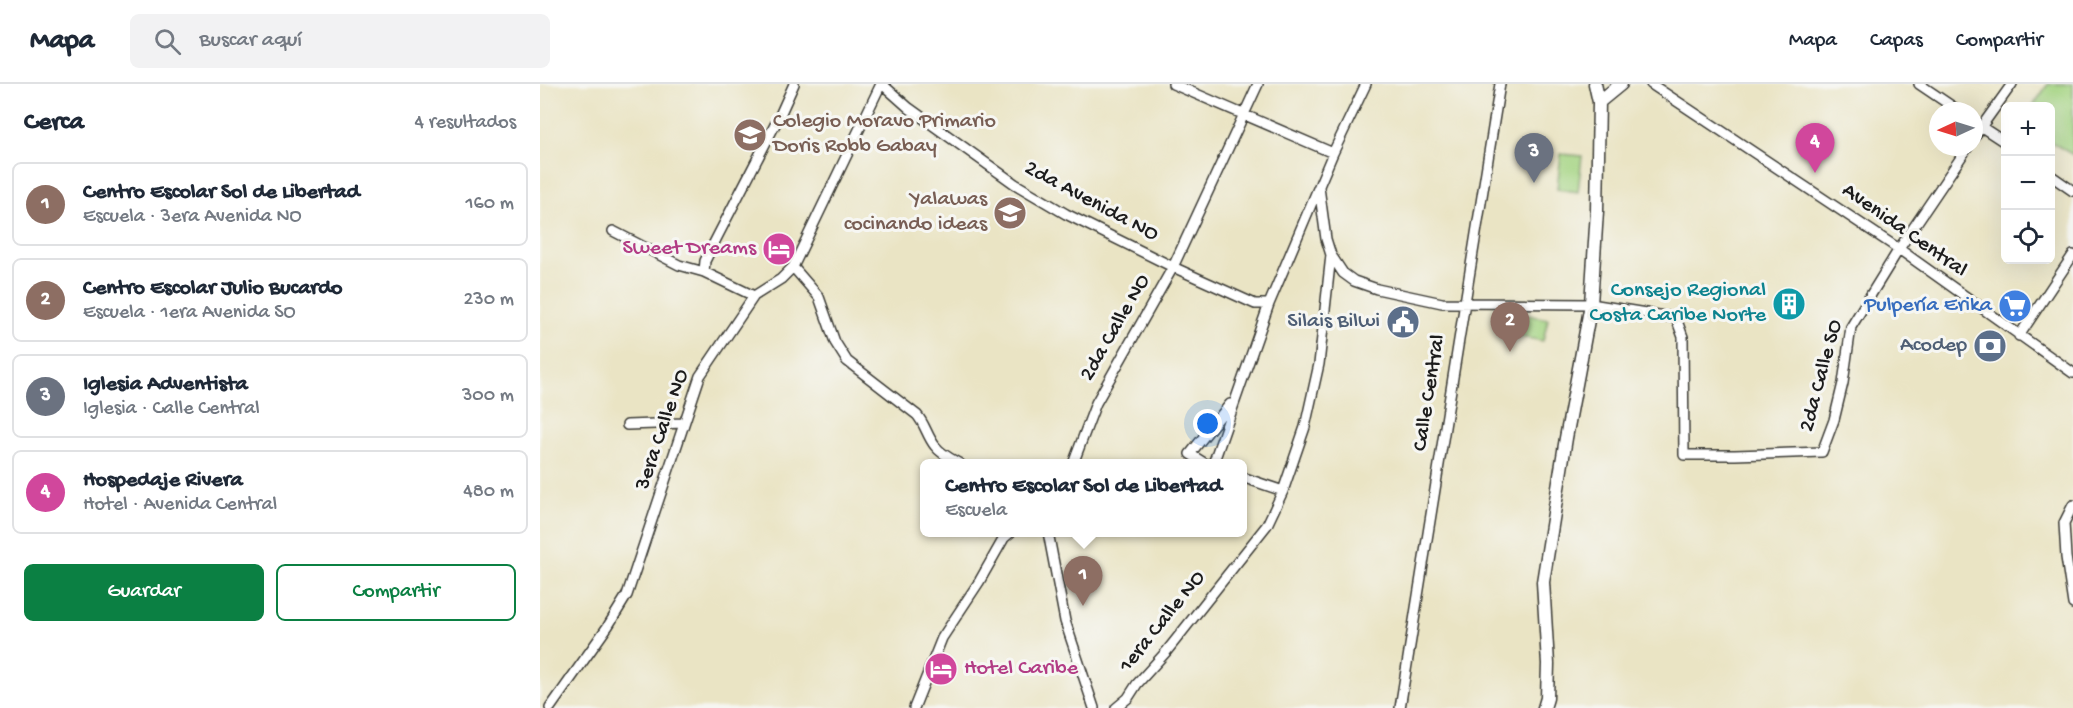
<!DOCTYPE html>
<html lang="es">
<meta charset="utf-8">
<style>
:root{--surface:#fff;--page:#f2f2f3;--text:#1f2937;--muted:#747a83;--line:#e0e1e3;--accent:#0b8043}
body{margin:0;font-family:"Gochi Hand",sans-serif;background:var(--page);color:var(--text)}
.controls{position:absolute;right:18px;top:18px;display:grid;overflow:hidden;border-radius:9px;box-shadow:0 6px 24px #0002}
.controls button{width:54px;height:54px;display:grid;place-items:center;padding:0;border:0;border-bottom:2px solid var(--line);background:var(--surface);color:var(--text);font:30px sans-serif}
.compass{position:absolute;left:1389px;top:18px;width:54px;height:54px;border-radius:50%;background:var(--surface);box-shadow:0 6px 24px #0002;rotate:266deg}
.you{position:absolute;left:668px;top:340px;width:21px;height:21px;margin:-15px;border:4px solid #fff;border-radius:50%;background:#1a73e8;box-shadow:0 0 0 9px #1a73e833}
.badge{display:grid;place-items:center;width:39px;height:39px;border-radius:50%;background:var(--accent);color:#fff;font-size:20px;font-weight:700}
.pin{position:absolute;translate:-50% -50px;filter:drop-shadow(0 2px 3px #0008)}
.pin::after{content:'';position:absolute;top:32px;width:21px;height:18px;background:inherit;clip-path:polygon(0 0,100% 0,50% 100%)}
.popup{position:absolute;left:380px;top:375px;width:327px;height:78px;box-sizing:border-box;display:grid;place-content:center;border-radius:9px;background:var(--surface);filter:drop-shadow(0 2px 4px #0005);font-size:20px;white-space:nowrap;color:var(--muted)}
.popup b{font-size:22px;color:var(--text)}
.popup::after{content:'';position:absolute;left:50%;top:100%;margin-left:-12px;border:12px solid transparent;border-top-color:var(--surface)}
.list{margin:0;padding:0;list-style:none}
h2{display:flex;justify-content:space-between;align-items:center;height:78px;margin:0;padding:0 24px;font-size:26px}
h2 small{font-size:20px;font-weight:400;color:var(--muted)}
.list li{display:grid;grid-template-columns:39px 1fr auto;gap:18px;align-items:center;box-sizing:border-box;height:84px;margin:0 12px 12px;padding:0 12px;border:2px solid var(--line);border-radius:9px}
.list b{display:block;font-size:22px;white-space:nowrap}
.list p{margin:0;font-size:20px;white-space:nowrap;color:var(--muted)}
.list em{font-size:20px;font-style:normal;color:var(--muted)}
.actions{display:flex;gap:12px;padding:18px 24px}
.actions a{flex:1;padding:14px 0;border:2px solid var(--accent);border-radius:9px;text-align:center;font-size:21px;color:var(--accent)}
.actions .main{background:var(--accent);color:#fff}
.icon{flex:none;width:33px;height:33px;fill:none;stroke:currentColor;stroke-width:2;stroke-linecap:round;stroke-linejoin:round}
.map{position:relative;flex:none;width:1533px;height:624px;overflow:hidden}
header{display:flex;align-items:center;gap:36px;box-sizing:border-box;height:84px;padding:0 30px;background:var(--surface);border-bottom:2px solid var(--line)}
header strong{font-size:28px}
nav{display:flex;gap:33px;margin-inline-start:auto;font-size:21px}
.search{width:420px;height:54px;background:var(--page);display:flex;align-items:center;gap:15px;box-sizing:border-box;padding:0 21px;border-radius:9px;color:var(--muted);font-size:22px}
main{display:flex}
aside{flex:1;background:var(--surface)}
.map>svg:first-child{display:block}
.green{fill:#a4d482;stroke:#60784f;stroke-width:1.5}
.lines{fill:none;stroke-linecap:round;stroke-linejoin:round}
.minor-casing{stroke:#3b3a35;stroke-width:12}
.major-casing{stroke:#3b3a35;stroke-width:15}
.minor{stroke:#fff;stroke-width:9}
.major{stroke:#fff;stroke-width:12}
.labels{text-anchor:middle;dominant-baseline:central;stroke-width:6;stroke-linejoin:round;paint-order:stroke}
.education-label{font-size:22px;fill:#785e54;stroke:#f6f6f2;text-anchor:start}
.street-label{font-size:22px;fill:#1c1c1c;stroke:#f6f6f2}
.hotel-label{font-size:22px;fill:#b23c85;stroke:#f6f6f2;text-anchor:end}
.culture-label{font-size:22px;fill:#0d838f;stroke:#f6f6f2;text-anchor:end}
.shop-label{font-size:22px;fill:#366cbe;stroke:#f6f6f2;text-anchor:end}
.service-label{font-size:22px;fill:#4e5e75;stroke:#f6f6f2;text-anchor:end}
</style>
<header>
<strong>Mapa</strong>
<div class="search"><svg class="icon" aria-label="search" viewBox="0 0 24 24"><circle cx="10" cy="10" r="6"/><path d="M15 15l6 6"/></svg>Buscar aquí</div>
<nav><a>Mapa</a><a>Capas</a><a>Compartir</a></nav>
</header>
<main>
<aside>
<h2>Cerca<small>4 resultados</small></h2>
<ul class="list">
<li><span class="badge" style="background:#8d6e63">1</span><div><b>Centro Escolar Sol de Libertad</b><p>Escuela · 3era Avenida NO</p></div><em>160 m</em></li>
<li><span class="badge" style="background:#8d6e63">2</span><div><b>Centro Escolar Julio Bucardo</b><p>Escuela · 1era Avenida SO</p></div><em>230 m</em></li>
<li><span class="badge" style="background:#6b7280">3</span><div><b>Iglesia Adventista</b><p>Iglesia · Calle Central</p></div><em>300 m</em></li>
<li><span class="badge" style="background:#d1479c">4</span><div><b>Hospedaje Rivera</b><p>Hotel · Avenida Central</p></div><em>480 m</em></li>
</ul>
<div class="actions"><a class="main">Guardar</a><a>Compartir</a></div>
</aside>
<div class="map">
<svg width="1533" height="624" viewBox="0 0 1533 624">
<rect width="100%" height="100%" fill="#f6f6f2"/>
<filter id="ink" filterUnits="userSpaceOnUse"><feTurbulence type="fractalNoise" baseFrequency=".0167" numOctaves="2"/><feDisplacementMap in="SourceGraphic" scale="12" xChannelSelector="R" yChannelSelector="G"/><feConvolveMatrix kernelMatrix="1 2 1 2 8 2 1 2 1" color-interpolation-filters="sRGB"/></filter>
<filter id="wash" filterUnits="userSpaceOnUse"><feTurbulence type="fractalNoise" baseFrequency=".008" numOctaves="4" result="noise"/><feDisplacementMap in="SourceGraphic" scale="24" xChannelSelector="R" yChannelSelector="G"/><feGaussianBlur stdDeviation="1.35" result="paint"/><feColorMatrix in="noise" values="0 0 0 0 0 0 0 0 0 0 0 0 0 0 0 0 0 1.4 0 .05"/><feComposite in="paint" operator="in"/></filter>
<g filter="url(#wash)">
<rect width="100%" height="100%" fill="#eae4c4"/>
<path class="green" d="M 1508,0 L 1533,0 L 1533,71 L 1511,58 L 1510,22 L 1493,22 Z
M 1021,70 L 1042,72 L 1038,108 L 1017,105 Z
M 973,228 L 1008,235 L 1003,257 L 969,251 Z"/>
</g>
<g filter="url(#ink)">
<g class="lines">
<defs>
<path id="minor" d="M 342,0 L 369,24 L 475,100 L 526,130 L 633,183 L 715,220 L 729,220
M 633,0 L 793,69
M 1111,0 L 1359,165 L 1533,289
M 1379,0 L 1419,27
M 1434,38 L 1466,59
M 1434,53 L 1472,0
M 1510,91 L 1533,107
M 779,103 L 786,155 L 791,171 L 803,189 L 814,197 L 837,205 L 902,219 L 1051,220 L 1136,234 L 1143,253 L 1144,371 L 1195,371 L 1282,368 L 1294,336 L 1303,299 L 1311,243 L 1359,165 L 1428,63
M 73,147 L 139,181 L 164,188 L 214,212
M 253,183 L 279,213 L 295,258 L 307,277 L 377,331 C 385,340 387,352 395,362 C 401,370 411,375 420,380
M 164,188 L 165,177 L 172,163 L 240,31 L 254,0
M 1479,252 L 1533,171
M 87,341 L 144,339
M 533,380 L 556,319 L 633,183 L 718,0
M 666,380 L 650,370 L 690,320
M 673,380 L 729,220 L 793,69 L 826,0
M 702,393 L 743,407
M 1533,421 L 1524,439 L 1526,473 L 1533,520
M 508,448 L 525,537 L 554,624
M 10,624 L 68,542 L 87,511 L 160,292 L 214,212 L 241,195 L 253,183 L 341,0
M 374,624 L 402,554 L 439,498 L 464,454 L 471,448
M 576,624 L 588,614 L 597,600 L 626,568 L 727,441 L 743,407 L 765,343 L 779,280 L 791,171
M 860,624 L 960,0"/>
<path id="major" d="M 1059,18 L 1081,0
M 1004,624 L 1007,614 L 1008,580 L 1003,498 L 1026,354 L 1051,220 L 1057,127 L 1059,18 L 1055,0"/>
</defs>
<use href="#minor" class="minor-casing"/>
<use href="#major" class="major-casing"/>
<use href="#minor" class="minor"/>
<use href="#major" class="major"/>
</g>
</g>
<defs>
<symbol id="school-disc" viewBox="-11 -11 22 22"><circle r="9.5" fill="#8d6e63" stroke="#f6f6f2"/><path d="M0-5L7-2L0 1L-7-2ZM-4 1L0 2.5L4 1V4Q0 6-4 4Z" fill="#fff"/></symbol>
<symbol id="hotel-disc" viewBox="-11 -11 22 22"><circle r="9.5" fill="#d1479c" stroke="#f6f6f2"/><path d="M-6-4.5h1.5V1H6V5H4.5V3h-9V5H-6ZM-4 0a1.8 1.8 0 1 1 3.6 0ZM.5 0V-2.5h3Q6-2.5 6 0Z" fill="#fff"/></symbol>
<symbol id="building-disc" viewBox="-11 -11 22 22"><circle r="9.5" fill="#0f9aa8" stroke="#f6f6f2"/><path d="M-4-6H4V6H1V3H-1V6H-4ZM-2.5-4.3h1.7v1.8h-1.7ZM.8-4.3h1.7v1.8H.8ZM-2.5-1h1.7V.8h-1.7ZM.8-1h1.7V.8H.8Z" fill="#fff"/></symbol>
<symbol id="supermarket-disc" viewBox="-11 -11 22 22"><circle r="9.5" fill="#3f7fe0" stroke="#f6f6f2"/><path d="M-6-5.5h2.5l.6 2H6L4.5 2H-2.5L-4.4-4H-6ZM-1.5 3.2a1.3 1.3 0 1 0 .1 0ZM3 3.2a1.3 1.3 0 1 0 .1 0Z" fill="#fff"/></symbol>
<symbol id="civic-disc" viewBox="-11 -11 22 22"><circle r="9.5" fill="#5c6f8a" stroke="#f6f6f2"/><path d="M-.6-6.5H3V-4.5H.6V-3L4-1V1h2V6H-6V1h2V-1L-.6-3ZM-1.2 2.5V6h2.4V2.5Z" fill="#fff"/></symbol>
<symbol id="bank-disc" viewBox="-11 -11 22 22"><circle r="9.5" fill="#5c6f8a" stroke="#f6f6f2"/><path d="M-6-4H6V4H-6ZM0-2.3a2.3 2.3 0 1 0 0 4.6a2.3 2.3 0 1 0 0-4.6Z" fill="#fff"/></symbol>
</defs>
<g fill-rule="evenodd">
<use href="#school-disc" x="191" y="32" width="38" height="38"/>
<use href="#school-disc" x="451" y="110" width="38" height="38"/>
<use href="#hotel-disc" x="220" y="146" width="38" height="38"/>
<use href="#building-disc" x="1230" y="201" width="38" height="38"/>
<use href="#supermarket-disc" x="1456" y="203" width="38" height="38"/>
<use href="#civic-disc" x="844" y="219" width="38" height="38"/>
<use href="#bank-disc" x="1431" y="243" width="38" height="38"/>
<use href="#hotel-disc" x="382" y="566" width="38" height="38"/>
</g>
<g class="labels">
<g class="education-label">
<text x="233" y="38">Colegio Moravo Primario<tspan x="233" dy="25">Doris Robb Gabay</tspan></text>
<text x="447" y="116" text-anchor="end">Yalawas<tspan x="447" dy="25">cocinando ideas</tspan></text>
</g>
<g class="street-label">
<text transform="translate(551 118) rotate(28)">2da Avenida NO</text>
<text transform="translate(1364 147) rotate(35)">Avenida Central</text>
<text transform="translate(576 244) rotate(-60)">2da Calle NO</text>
<text transform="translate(1282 292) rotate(-75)">2da Calle SO</text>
<text transform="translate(890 309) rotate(-81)">Calle Central</text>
<text transform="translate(123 346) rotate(-71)">3era Calle NO</text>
<text transform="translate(623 538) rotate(-51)">1era Calle NO</text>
</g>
<g class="hotel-label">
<text x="216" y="165">Sweet Dreams</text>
<text x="424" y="585" text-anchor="start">Hotel Caribe</text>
</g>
<g class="culture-label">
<text x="1226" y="207">Consejo Regional<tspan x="1226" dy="25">Costa Caribe Norte</tspan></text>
</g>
<g class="shop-label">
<text x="1452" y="222">Pulpería Erika</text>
</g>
<g class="service-label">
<text x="840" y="238">Silais Bilwi</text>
<text x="1427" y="262">Acodep</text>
</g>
</g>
</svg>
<div class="controls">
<button>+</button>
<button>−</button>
<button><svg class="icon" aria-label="locate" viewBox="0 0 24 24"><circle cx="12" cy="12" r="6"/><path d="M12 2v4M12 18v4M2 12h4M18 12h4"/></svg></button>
</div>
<svg class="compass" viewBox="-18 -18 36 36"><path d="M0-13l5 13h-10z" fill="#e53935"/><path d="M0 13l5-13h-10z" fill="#747a83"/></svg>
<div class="you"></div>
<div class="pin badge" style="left:543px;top:522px;background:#8d6e63">1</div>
<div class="popup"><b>Centro Escolar Sol de Libertad</b>Escuela</div>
<div class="pin badge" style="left:970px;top:268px;background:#8d6e63">2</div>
<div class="pin badge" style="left:994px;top:99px;background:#6b7280">3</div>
<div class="pin badge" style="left:1275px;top:89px;background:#d1479c">4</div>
</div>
</main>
